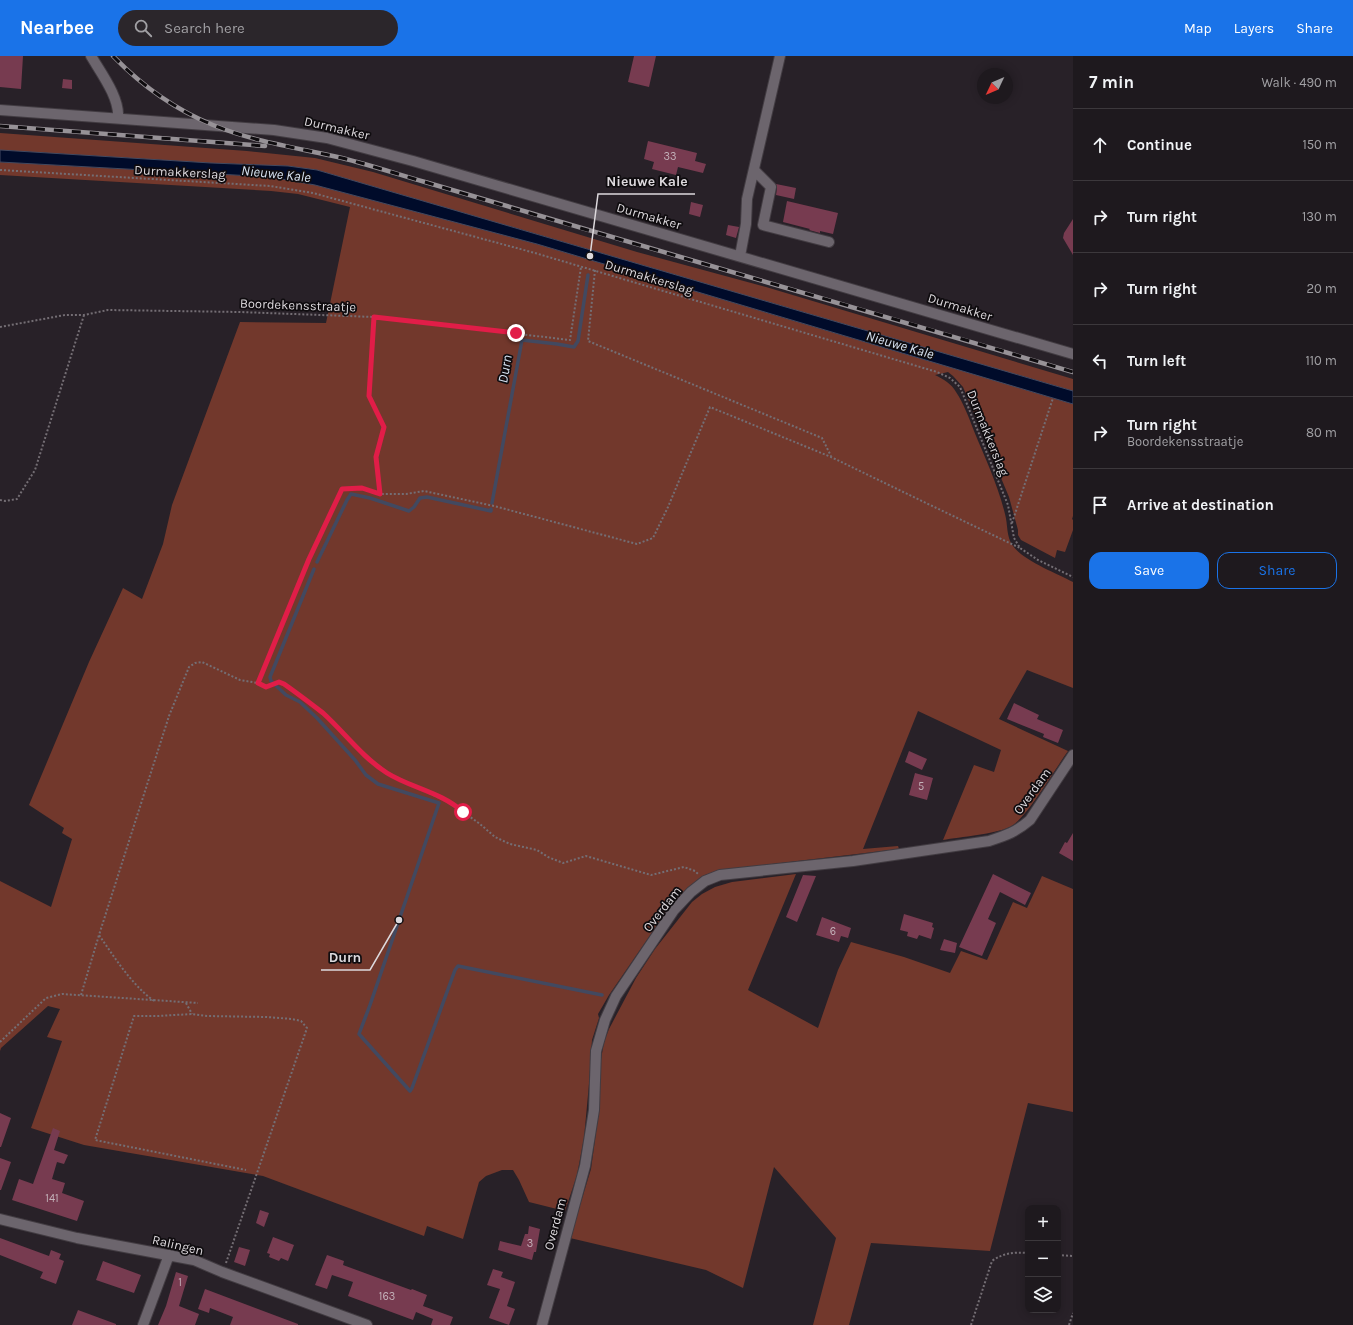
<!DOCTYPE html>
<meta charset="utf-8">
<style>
:root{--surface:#1e191e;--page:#2b262b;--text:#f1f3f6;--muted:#a1a0a4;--line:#3c383c;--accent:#1a73e8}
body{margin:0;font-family:Karla,sans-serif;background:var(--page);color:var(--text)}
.controls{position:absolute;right:12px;bottom:12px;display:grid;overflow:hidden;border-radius:8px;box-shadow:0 2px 10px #0003}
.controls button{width:36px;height:36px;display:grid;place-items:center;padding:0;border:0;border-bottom:1px solid var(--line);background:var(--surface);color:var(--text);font:20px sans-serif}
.compass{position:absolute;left:977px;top:12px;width:36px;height:36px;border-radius:50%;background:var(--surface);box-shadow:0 2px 10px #0003;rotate:226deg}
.stop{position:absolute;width:12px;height:12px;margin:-9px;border:3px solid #e11d48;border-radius:50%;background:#fff}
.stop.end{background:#e11d48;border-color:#fff;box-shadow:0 1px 4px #0008}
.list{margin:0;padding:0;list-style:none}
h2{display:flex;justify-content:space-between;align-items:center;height:52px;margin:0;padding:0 16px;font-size:17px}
h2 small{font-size:13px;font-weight:400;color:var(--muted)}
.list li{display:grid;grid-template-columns:26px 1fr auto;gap:12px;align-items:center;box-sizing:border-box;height:72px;padding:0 16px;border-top:1px solid var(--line)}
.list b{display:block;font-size:15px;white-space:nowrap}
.list p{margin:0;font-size:13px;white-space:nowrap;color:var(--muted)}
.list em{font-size:13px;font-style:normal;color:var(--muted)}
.actions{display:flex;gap:8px;padding:12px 16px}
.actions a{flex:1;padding:9px 0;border:1px solid var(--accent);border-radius:12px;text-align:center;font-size:14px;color:var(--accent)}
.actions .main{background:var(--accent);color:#fff}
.icon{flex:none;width:22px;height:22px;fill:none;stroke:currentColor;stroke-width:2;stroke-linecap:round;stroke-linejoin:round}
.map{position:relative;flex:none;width:1073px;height:1269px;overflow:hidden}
header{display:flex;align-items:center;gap:24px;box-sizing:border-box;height:56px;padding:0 20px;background:var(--accent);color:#fff}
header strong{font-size:19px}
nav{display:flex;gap:22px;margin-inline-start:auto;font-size:14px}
.search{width:280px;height:36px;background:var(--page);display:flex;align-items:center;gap:10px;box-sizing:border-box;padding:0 14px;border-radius:22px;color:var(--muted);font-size:15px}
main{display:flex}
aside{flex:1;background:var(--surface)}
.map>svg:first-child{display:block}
.green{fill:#72382c}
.water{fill:#000b2a;stroke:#424960}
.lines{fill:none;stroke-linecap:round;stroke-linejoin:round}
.stream{stroke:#424960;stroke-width:3.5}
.building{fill:#773b50}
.minor-casing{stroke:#423c42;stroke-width:12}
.path{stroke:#746e74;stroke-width:2;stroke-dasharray:2 2;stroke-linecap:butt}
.minor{stroke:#6c656d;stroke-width:10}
.rail-casing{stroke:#979297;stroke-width:4.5}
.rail{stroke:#0f0c0f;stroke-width:3;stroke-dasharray:9;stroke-linecap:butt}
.route{stroke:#e11d48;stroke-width:5}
.labels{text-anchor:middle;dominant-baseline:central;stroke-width:3.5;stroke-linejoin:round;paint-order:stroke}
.number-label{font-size:11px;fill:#c4b2ba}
.street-label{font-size:13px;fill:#ddd9dd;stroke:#0f0c0f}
.water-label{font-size:14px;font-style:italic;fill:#d6e1f0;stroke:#0f0c0f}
.leader{fill:none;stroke:#ddd9dd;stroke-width:1.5}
.callout-dot{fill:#ddd9dd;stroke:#0f0c0f;stroke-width:1.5}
.callout-label{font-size:14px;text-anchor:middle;font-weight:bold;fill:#ddd9dd;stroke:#0f0c0f;stroke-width:3.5;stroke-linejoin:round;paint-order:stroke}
</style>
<header>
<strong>Nearbee</strong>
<div class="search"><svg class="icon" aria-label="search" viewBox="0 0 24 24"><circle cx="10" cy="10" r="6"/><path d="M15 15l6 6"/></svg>Search here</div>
<nav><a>Map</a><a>Layers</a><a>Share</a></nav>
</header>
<main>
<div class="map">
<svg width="1073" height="1269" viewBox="0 0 1073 1269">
<rect width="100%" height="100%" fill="#282128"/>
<path class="green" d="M 0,77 L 247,95 L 315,102 L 373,116 L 637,196 L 766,231 L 1073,323 L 1073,335 L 317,114 L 288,110 L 211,107 L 0,94 Z
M 0,106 L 271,121 L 315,129 L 537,188 L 1073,348 L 1073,460 L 1072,463 L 1073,464 L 1073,474 L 1065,496 L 1057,494 L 1055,502 L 1021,484 L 1018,479 L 1018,474 L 1009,441 L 963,331 L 953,320 L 948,316 L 935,319 C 943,323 952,328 956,336 C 964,348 969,362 974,375 C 985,402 998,429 1005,458 C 1008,468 1006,481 1013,490 C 1024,505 1056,517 1073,526 L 1073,632 L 1027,614 L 999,663 L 1068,695 C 1055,713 1027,762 1010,771 C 995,778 960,781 943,784 L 974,709 L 994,716 L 1001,694 L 918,655 L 863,793 L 898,790 L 899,793 L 723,814 L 705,819 L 696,825 L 705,825 L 675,843 L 609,939 L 598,958 L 599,962 L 592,984 L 589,1028 L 584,1082 L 577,1119 L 565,1155 L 529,1146 L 519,1124 L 513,1114 L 502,1114 L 486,1120 L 479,1126 L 463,1183 L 427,1170 L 424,1180 L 263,1120 L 84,1089 L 31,1072 L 62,985 L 47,981 L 60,953 L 48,950 L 1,992 L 0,995 L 0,825 L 51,851 L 72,783 L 62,777 L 64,772 L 29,749 L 89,606 L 123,532 L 142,543 L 163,488 L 172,449 L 240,266 L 326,267 L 350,151 L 298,138 L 271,135 L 0,119 Z
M 796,818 L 748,934 L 818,972 L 838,914 L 851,886 L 904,901 L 950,917 L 961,895 L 987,904 L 1013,846 L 1027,852 L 1042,820 L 1073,833 L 1073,1056 L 1028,1047 L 990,1195 L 871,1187 L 849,1269 L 813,1269 L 836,1182 L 774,1111 L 743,1232 L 706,1214 L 570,1182 L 591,1113 L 599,1054 L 600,1009 L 604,986 L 609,973 L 636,922 L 655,893 L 692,846 L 702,838 L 715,831 L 732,826 Z"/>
<path class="water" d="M 0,94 L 211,107 L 288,110 L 317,114 L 1073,335 L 1073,348 L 537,188 L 315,129 L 271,121 L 0,106 Z"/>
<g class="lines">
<path class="stream" d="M 492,447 L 522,284 L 557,288 L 574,291 L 578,285 L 588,219
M 317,506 L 347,444 L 351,438 L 370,442 L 409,455 L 414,451 L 420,442 L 427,441 L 491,455 L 491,453
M 314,513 L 270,621 L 271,625 L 286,639 L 300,646 L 317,662 L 355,704 L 366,719 L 378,728 L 439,747 L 370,949 L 359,978 L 410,1035 L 412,1032 L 455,914 L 458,910 L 602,939"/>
</g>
<path class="building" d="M 0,0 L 23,0 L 21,33 L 0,31 Z
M 634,0 L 656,0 L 649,31 L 628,26 Z
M 63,23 L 72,24 L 72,33 L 62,32 Z
M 648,85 L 697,97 L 695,105 L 706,108 L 703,117 L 678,111 L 676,119 L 652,113 L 654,106 L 644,103 Z
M 776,128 L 796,132 L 794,143 L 776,139 L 777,132 Z
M 787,145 L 838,157 L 833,178 L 820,175 L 820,177 L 809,174 L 810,173 L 783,166 Z
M 691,146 L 703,149 L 700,161 L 689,158 Z
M 1073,163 L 1073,199 L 1063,182 L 1064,177 Z
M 728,169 L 739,171 L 736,182 L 726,179 Z
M 1014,647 L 1039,659 L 1037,663 L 1063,674 L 1058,687 L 1043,681 L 1044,678 L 1007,663 Z
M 909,695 L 927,703 L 922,714 L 905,706 Z
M 915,717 L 933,722 L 927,744 L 909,739 Z
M 1073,777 L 1073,805 L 1059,797 L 1065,786 L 1067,787 Z
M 993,818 L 1031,837 L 1025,849 L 1000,836 L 988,863 L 996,867 L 982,900 L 959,891 Z
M 803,819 L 816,820 L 797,866 L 786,861 Z
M 904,858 L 933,867 L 932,871 L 934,872 L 931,883 L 919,879 L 917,883 L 907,880 L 908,876 L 900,874 Z
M 822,861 L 851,872 L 848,882 L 841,880 L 839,886 L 816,879 Z
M 944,883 L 957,887 L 955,897 L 940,894 Z
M 0,1057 L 11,1062 L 1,1091 L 0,1091 Z
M 53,1072 L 60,1075 L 54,1094 L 68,1099 L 64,1108 L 57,1106 L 52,1123 L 65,1127 L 62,1137 L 84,1145 L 77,1165 L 12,1144 L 19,1123 L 33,1128 Z
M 0,1102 L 11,1106 L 1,1134 L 0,1134 Z
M 260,1154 L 269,1157 L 264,1171 L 256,1167 Z
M 529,1170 L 540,1173 L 536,1196 L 534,1196 L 532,1204 L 498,1194 L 500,1185 L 521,1190 L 525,1178 L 528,1178 Z
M 273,1181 L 294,1189 L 288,1205 L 281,1202 L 279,1205 L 269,1201 L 270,1198 L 267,1197 Z
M 0,1182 L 49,1200 L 51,1194 L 61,1198 L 59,1203 L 64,1205 L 56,1228 L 40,1222 L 43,1216 L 0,1199 Z
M 239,1191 L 250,1194 L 245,1210 L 234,1206 Z
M 327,1199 L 344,1205 L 343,1209 L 411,1234 L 412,1233 L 427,1239 L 423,1250 L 453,1261 L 450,1269 L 431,1269 L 433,1263 L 416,1256 L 413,1264 L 348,1240 L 353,1226 L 332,1219 L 327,1233 L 315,1229 Z
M 103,1205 L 141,1219 L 134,1237 L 96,1224 Z
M 493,1213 L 503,1216 L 501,1221 L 515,1226 L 507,1250 L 515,1253 L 509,1269 L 489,1262 L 500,1233 L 487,1229 Z
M 176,1216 L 188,1220 L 179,1250 L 199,1258 L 195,1269 L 158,1269 L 166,1250 Z
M 205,1233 L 298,1268 L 298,1269 L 230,1269 L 233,1261 L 210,1252 L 209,1257 L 198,1253 Z
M 78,1254 L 116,1268 L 116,1269 L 72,1269 Z"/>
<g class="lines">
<defs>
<path id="minor" d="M 91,0 C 101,17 120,42 118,62
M 0,54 L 274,74 L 327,82 L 413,105 L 1073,298
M 754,114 L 771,131 L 763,169 L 829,186
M 740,200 L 746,168 L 747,143 L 780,0
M 0,1163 L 77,1182 L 194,1204 L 222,1216 L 367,1269
M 143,1269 L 169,1199
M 542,1269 L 585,1110 L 594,1054 L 596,995 L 605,964 L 616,940 L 674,854 L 691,836 L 705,825 L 720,819 L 853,805 L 989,785 C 1007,779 1016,776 1030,764 L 1073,699"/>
</defs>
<use href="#minor" class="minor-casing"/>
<path class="path" d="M 0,114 L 270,130 L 313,137 L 535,197 L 937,316 L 950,322 L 960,331 L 1008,449 L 1014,482 L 1020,492 L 1038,504 L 1073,521
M 595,214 L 588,285 L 822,382 L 831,400
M 374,261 L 369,340 L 385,371 L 376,401 L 380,438
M 0,271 L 65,259 L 84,259 L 108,254 L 240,256 L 374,261 L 570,284 L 581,211
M 0,444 L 5,445 L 17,443 L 35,414 L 84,259
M 1012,467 L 1053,342
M 258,627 L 266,631 L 279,626 L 284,627 L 323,657 L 361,696 L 388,717 L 452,748 L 480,768 L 495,781 L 510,788 L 537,794 L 548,801 L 563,807 L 586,800 L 651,819 L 684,811 L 695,815 L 698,818
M 81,939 L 99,879
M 154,945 C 131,928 115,902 99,879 L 169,660 L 189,611 L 195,607 L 202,606 L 240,624 L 258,627 L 309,503 L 342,433 L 362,432 L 380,438 L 406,438 L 424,435 L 494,450 L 637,488 L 653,482 L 668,451 L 710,351 L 831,401 L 926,447 L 1020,492
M 186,947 L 192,958
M 0,986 L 46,942 L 62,938 L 198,947
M 1058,1199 L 1073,1200
M 226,1207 L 307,972 L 301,965 L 292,963 L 267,961 L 207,960 L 192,958 L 158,960 L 134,960 L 95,1084 L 246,1114
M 971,1269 L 992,1205 C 1003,1197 1014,1196 1028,1197
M 1069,1269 L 1073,1257"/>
<use href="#minor" class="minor"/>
<defs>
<path id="rail" d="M 113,0 C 141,29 176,54 213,69 C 254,86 299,92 342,102 C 370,109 397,118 425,126 C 641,191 858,251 1073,316
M 0,70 L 265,90"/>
</defs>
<use href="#rail" class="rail-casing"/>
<use href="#rail" class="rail"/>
</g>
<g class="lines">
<path class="route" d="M 463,756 C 441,736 411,732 387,717 C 362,701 345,677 323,657 C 310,647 297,637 284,628 L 279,626 L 266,631 L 258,627 L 309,503 L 342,433 L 362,432 L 380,438 L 376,401 L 384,371 L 369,340 L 374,261 L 516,277"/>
</g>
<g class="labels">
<g class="number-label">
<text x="670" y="100">33</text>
<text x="921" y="730">5</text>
<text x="833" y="875">6</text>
<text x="52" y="1142">141</text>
<text x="530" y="1187">3</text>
<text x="180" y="1226">1</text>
<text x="387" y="1240">163</text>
</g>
<g class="street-label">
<text transform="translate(337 72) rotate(13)">Durmakker</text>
<text transform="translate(180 116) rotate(3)">Durmakkerslag</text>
<text transform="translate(649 160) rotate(16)">Durmakker</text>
<text transform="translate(649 221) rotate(17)">Durmakkerslag</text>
<text transform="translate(298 249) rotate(2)">Boordekensstraatje</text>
<text transform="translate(960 251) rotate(17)">Durmakker</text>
<text transform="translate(988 377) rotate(68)">Durmakkerslag</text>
<text transform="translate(1032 735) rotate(-54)">Overdam</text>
<text transform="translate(662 853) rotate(-52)">Overdam</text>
<text transform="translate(555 1168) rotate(-75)">Overdam</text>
<text transform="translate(178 1189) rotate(13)">Ralingen</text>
</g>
<g class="water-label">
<text transform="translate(276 118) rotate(6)">Nieuwe Kale</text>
<text transform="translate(900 289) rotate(16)">Nieuwe Kale</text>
<text transform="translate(505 313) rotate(-80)">Durn</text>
</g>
</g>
<path class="leader" d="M590 200L598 138H695M399 864L370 914H321"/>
<g class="callout-dot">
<circle cx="590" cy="200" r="4"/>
<circle cx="399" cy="864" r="4"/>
</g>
<g class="callout-label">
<text x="647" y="130">Nieuwe Kale</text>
<text x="345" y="906">Durn</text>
</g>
</svg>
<div class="controls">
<button>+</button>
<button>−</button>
<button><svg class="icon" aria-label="layers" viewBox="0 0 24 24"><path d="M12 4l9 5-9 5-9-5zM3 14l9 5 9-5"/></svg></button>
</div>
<svg class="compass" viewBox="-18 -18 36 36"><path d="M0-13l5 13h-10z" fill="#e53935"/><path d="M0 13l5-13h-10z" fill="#a1a0a4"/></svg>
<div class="stop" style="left:463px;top:756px"></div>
<div class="stop end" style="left:516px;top:277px"></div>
</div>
<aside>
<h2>7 min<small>Walk · 490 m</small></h2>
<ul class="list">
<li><svg class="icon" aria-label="ahead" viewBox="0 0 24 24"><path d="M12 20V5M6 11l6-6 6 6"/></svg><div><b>Continue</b></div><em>150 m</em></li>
<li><svg class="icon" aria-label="right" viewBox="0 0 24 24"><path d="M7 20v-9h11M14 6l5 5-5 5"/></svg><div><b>Turn right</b></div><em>130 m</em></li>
<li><svg class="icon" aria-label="right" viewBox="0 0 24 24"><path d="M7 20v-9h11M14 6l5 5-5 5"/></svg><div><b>Turn right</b></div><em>20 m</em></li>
<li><svg class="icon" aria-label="left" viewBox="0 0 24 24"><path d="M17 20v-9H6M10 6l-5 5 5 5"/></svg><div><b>Turn left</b></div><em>110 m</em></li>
<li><svg class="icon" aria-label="right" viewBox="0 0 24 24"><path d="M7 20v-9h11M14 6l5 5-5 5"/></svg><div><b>Turn right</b><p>Boordekensstraatje</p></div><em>80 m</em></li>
<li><svg class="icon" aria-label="arrive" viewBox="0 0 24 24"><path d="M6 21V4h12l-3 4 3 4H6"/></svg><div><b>Arrive at destination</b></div></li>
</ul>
<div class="actions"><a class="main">Save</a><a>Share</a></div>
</aside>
</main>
